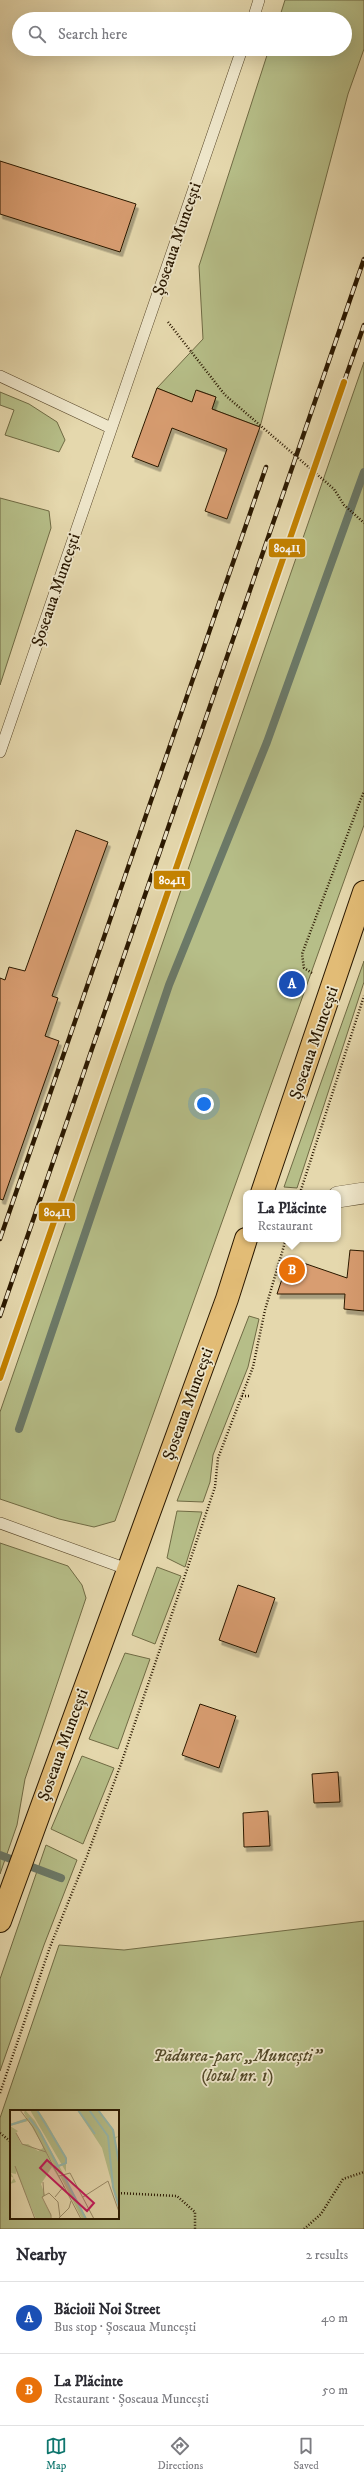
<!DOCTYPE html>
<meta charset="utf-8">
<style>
:root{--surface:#fff;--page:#f7f7f7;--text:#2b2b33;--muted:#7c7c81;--line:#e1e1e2;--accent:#0f766e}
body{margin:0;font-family:"IM FELL DW Pica",serif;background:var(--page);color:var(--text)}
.you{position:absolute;left:204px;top:1104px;width:14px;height:14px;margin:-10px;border:3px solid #fff;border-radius:50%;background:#1a73e8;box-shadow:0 0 0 6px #1a73e833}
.badge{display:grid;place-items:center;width:26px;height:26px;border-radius:50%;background:var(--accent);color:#fff;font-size:13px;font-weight:700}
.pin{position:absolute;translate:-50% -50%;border:2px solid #fff;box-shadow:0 1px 4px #0006}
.popup{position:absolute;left:243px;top:1190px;width:98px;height:52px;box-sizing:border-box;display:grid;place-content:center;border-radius:8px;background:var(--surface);filter:drop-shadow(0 1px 3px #0005);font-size:13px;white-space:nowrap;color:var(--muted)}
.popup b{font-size:15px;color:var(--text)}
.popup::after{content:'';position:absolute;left:50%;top:100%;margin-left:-8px;border:8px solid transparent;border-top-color:var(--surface)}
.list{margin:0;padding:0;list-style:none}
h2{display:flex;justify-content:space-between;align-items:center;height:52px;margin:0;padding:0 16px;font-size:17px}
h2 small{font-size:13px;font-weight:400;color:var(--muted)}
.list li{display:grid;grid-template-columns:26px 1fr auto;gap:12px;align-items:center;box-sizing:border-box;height:72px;padding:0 16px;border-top:1px solid var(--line)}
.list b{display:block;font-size:15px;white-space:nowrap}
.list p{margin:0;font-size:13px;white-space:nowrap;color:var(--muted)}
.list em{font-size:13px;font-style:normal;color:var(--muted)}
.icon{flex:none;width:22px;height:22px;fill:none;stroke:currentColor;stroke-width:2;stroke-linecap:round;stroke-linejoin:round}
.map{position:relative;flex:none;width:364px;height:2229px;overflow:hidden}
.search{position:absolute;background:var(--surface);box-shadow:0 4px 16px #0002;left:12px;right:12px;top:12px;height:44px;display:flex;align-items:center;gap:10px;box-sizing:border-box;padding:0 14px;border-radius:22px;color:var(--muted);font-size:15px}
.sheet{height:196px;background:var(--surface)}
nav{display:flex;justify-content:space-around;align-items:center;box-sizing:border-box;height:56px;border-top:1px solid var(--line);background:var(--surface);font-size:11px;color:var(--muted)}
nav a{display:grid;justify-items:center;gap:2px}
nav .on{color:var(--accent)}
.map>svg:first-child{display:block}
.green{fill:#b6be88;stroke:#706b44;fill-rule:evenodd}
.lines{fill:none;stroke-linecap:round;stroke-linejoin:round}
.stream{stroke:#6b7968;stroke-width:8}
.building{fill:#d89d71;stroke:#2a1800;filter:url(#shadow)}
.service-casing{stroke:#59482b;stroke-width:12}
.minor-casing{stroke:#59482b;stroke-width:22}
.primary-casing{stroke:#2a1800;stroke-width:24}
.path{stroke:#2a1800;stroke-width:2.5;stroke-dasharray:1 2;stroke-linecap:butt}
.service{stroke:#eee6ca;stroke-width:11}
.minor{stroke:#eee6ca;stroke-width:21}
.primary{stroke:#e2bc76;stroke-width:22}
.rail-casing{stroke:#2a1800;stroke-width:4.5}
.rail{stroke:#eee6ca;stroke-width:3;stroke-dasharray:9;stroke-linecap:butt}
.rail-1-casing{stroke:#eee6ca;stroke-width:9}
.rail-1{stroke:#c48200;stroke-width:6}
.labels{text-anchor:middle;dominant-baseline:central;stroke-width:3.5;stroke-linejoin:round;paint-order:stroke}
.street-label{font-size:17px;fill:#2a1800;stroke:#eee6ca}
.park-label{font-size:17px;font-style:italic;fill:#544a29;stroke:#eee6ca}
.inset-river{fill:none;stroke:#96b9ae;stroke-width:2}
.inset-road{fill:none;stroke:#9a8b68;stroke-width:1}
.view{fill:#c2185b;fill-opacity:0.15;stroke:#c2185b;stroke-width:2}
.inset-edge{fill:none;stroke:#2a1800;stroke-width:2}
.line-badge{stroke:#eee6ca;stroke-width:1.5}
.badge-label{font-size:11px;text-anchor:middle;font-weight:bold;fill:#fff}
</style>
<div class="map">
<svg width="364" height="2229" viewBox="0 0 364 2229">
<defs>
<filter id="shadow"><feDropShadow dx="2.5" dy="4.5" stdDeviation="0" flood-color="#0004"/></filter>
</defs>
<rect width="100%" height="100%" fill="#e5d8ad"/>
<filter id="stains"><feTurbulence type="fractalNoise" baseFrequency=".005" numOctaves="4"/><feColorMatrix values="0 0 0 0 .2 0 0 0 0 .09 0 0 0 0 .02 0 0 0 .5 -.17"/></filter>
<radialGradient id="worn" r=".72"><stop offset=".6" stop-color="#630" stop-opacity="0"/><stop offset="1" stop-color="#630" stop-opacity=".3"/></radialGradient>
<path class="green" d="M 285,0 L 364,0 L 364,49 L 348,94 L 260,427 L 212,409 L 216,397 L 197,390 L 192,402 L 157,388 L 203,339 L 199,266 L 269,49 L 345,49 L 345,19 L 279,19 Z
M 364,362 L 364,825 L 115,1521 L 94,1527 L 59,1519 L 0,1499 L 0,1412 Z
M 0,392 L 29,404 L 57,422 L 65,440 L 59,452 L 5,435 L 14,410 L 0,405 Z
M 0,498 L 49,511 L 51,528 L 0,685 Z
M 364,961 L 364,982 L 297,1188 L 284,1187 Z
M 249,1316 L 259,1319 L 248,1367 L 213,1455 L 210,1482 L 203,1502 L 177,1501 Z
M 177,1511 L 202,1512 L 185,1567 L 167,1558 Z
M 0,1543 L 68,1566 L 82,1585 L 86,1598 L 25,1779 L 17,1825 L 0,1874 Z
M 157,1567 L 181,1576 L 155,1644 L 132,1635 Z
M 125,1653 L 150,1659 L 118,1749 L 89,1739 Z
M 82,1756 L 114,1768 L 83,1844 L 51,1829 Z
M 46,1845 L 77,1860 L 44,1945 L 0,2071 L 0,1979 Z
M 364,1921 L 364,2229 L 0,2229 L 0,2118 L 59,1945 L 124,1950 ZM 11,2111 L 118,2111 L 118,2218 L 11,2218 Z"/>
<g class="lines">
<path class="stream" d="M 19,1429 L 169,985 L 267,742 L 364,472
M 0,1855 L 61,1878"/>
</g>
<path class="building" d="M 0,161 L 136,204 L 120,252 L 0,214 Z
M 157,388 L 192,402 L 196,390 L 216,397 L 212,409 L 260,427 L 227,519 L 205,511 L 227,449 L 172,428 L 158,467 L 132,457 Z
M 76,830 L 108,842 L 52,996 L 58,998 L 45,1036 L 59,1041 L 3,1200 L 0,1199 L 0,978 L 5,980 L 9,967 L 25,971 Z
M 350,1250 L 364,1251 L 364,1311 L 344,1309 L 345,1294 L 277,1294 L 289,1258 L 347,1278 Z
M 238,1585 L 275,1598 L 256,1653 L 219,1640 Z
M 200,1704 L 236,1716 L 219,1768 L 182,1755 Z
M 338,1772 L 340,1802 L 314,1803 L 312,1774 Z
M 268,1811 L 270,1846 L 244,1847 L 243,1813 Z"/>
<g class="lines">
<defs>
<path id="service" d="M 253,19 L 259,0
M 0,376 L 111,428
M 0,752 L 242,49
M 0,1523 L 127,1569"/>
<path id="minor" d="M 338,1197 L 364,1193"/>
<path id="primary" d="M 262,1193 L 364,892
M 0,1921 L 227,1299 L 246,1239"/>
</defs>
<use href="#service" class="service-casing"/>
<use href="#minor" class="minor-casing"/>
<use href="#primary" class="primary-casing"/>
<path class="path" d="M 168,322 L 225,395 L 334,489 L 344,505 L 364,523
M 312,973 L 304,968 L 302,954 L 364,791
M 300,1193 L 364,996
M 242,1396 L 249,1396
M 0,2093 L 50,1947 L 87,1856 L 122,1761 L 215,1487 L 218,1458 L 253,1367 L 265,1310 L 286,1239
M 0,2133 L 11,2142
M 118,2193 L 177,2196 L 195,2212 L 195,2229
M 304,2229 L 321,2214 L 343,2179 L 364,2172"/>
<use href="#service" class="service"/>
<use href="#minor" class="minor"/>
<use href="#primary" class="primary"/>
<defs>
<path id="rail" d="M 344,382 L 364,325
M 0,1239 L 266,467
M 0,1316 L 364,259"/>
</defs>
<use href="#rail" class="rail-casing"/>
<use href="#rail" class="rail"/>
<defs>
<path id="rail-1" d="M 0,1378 L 344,382"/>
</defs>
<use href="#rail-1" class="rail-1-casing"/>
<use href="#rail-1" class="rail-1"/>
</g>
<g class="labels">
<g class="street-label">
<text transform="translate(177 239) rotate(-71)">Șoseaua Muncești</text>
<text transform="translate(56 590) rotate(-71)">Șoseaua Muncești</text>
<text transform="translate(314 1043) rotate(-71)">Șoseaua Muncești</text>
<text transform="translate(188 1404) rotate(-70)">Șoseaua Muncești</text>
<text transform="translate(63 1745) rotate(-70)">Șoseaua Muncești</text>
</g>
<g class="park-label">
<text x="237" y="2056">Pădurea-parc „Muncești”<tspan x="237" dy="20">(lotul nr. 1)</tspan></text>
</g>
</g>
<g transform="translate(10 2110)">
<rect width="109" height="109" fill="#e5d8ad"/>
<path d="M 15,0 L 25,11 L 53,63 L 49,64 L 14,3 ZM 20,0 L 28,0 L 36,12 L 56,47 L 56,62 ZM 67,0 L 89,0 L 104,20 L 105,27 L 109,26 L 105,29 L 109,49 L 109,99 L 92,38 ZM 17,8 L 18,11 L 0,16 L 8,21 L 6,23 L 11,34 L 18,34 L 28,41 L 33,38 L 32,34 L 52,73 L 42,57 L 31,74 L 35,85 L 32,88 L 41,105 L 40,109 L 26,109 L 6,61 L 6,64 L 1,63 L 6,72 L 0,74 L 4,68 L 0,66 L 0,14 ZM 53,64 L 77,109 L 72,109 L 50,66 Z" fill="#b6be88"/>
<path class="inset-river" d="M 27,0 L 56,48 L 56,53 L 46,57M 68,0 L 85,24M 79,0 L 98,26 L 103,77 L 109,97M 88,0 L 103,20 L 109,53M 19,8 L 29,20 L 48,56M 0,15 L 16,10M 54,66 L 76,109"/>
<path class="inset-road" d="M 10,0 L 23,17 L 71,109M 6,23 L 12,34 L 36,42M 5,56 L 25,109M 49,66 L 60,63 L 84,109M 33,72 L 34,86M 45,87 L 54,76M 73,87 L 98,71 L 109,102M 41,109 L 41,105 L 32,87 L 39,83 L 48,92 L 50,107M 48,109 L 59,98 L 61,91"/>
<path class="view" d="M 37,50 L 84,93 L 77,101 L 30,58 Z"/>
<rect width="109" height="109" class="inset-edge"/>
</g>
<g class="line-badge">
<rect x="268" y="538" width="38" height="20" rx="4" fill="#c48200"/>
<rect x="153" y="870" width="38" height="20" rx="4" fill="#c48200"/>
<rect x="38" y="1202" width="38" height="20" rx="4" fill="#c48200"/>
</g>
<g class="badge-label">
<text x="287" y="552">804Ц</text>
<text x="172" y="884">804Ц</text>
<text x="57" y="1216">804Ц</text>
</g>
<rect width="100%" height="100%" filter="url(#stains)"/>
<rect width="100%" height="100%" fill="url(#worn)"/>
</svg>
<div class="you"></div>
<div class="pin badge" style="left:292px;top:984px;background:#1a4fb4">A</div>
<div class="pin badge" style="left:292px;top:1270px;background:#e8710a">B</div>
<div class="popup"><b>La Plăcinte</b>Restaurant</div>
<div class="search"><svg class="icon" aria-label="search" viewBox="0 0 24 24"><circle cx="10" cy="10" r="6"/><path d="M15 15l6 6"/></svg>Search here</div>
</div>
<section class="sheet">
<h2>Nearby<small>2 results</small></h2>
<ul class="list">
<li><span class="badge" style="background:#1a4fb4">A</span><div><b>Băcioii Noi Street</b><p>Bus stop · Șoseaua Muncești</p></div><em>40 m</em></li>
<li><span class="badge" style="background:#e8710a">B</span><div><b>La Plăcinte</b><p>Restaurant · Șoseaua Muncești</p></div><em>50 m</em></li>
</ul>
</section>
<nav>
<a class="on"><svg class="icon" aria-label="map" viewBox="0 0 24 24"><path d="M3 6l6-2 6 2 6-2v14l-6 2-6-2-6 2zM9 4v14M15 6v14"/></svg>Map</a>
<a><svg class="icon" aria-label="directions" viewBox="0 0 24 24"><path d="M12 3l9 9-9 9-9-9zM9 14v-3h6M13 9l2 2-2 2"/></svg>Directions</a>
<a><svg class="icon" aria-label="saved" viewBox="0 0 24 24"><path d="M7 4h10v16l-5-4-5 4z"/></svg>Saved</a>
</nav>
